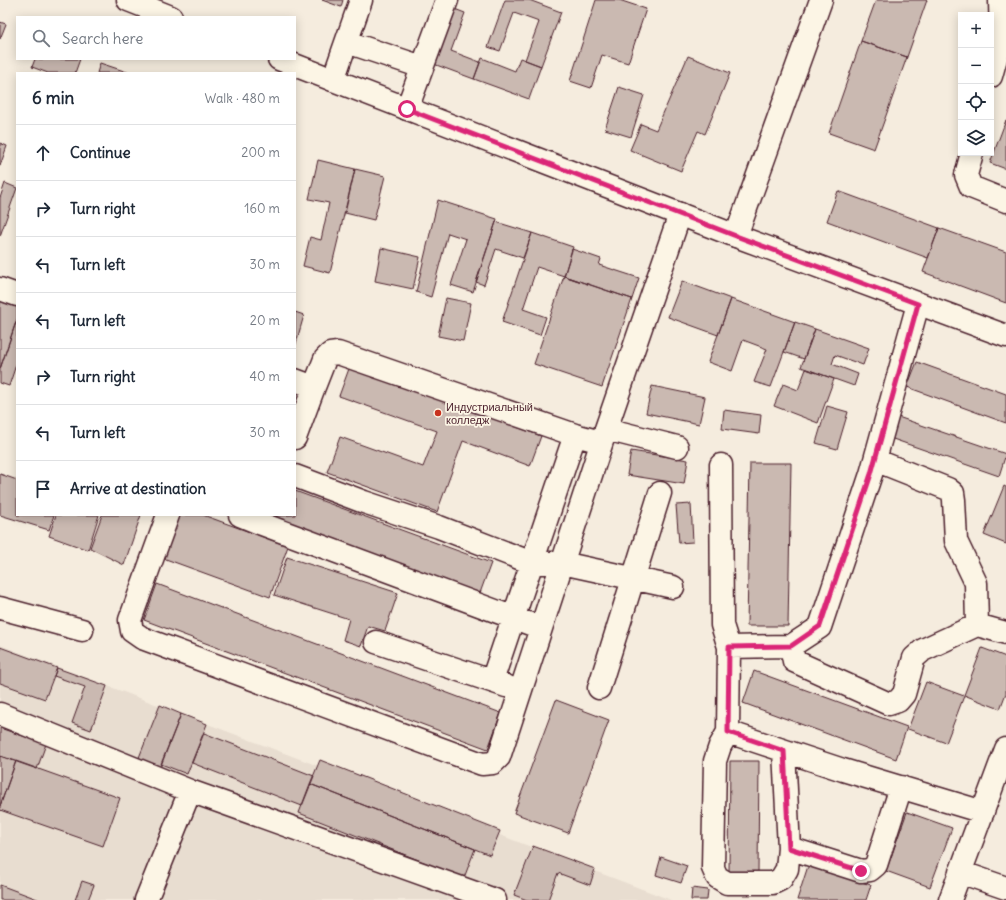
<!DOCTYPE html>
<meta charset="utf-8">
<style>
:root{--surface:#fff;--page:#f2f2f3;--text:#1f2937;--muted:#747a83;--line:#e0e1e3}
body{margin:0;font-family:Delius,sans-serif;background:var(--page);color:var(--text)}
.controls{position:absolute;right:12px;top:12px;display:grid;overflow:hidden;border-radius:0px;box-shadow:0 2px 10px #0003}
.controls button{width:36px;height:36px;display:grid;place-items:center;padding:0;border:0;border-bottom:1px solid var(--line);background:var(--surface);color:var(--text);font:20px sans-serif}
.stop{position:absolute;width:12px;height:12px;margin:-9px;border:3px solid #db2777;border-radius:50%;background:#fff}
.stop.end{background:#db2777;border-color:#fff;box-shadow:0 1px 4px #0008}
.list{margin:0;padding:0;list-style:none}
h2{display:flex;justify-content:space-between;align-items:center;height:52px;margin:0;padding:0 16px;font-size:17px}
h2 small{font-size:13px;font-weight:400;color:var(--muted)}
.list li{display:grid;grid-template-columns:26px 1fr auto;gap:12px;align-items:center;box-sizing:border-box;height:56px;padding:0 16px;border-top:1px solid var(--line)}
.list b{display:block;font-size:15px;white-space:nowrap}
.list em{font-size:13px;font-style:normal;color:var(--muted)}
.icon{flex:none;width:22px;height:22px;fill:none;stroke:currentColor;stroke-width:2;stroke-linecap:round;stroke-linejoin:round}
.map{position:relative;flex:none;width:1006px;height:900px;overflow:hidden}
.search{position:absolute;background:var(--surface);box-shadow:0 2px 10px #0003;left:16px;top:16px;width:280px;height:44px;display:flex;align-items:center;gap:10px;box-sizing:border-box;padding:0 14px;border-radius:0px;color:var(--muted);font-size:15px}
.panel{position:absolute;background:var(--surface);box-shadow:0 2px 10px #0003;left:16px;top:72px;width:280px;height:444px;border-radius:0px}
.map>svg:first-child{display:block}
.built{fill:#e8ddd0}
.building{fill:#cab9b1;stroke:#4a1f2b}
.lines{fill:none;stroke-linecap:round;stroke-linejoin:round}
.minor-casing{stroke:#4a1f2b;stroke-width:25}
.major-casing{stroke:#4a1f2b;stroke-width:25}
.minor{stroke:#fcf5e5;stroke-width:22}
.major{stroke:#fcf5e5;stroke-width:22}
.route{stroke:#db2777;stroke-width:5}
.poi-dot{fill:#c8321e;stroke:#fcf5e5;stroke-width:1.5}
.labels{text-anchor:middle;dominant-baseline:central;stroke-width:3.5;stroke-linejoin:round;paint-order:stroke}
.poi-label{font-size:11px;fill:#4a1f2b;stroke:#fcf5e5;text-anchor:start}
</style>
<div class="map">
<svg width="1006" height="900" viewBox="0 0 1006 900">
<rect width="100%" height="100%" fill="#f5ecde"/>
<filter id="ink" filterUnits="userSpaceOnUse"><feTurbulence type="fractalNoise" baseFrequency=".025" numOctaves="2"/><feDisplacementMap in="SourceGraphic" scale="8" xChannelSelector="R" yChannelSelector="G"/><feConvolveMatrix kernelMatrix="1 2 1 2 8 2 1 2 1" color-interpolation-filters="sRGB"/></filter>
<g filter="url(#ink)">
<path class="built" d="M 0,645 L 671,900 L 0,900 Z"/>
<path class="building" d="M 322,0 L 343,0 L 341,7 Z
M 505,0 L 529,0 L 561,12 L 541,66 L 525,60 L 539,22 L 514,13 L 500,51 L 488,47 Z
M 596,0 L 619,0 L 646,9 L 628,63 L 602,55 L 591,88 L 570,81 Z
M 876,0 L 927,0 L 907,57 L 861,41 Z
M 452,8 L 465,13 L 451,51 L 480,62 L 474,79 L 431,63 Z
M 0,22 L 6,24 L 0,39 Z
M 861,41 L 907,57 L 874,149 L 829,133 Z
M 688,56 L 730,73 L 705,134 L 698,131 L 681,171 L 630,150 L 641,124 L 656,130 Z
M 482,58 L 515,71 L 520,58 L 541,66 L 529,99 L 474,79 Z
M 35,59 L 80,59 L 75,73 L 48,73 L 32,67 Z
M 100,63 L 130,73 L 97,73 Z
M 619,87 L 644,95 L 631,137 L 605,129 Z
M 1006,120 L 1006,169 L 990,163 Z
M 0,143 L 7,146 L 0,166 Z
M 318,160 L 355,169 L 330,273 L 303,266 L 310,237 L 321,240 L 329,203 L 309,199 Z
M 355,169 L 385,176 L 374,220 L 345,213 Z
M 5,183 L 17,188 L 0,236 L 0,198 Z
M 838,191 L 939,228 L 928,258 L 827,221 Z
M 438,200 L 497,219 L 473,292 L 451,285 L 466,239 L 448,233 L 431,297 L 416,292 Z
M 496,222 L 532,233 L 523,258 L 496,249 L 484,285 L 476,282 Z
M 939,228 L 1006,252 L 1006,303 L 923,272 Z
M 532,233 L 573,247 L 564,276 L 537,267 L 523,309 L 546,317 L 540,335 L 502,322 Z
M 381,248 L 420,257 L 413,289 L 375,281 Z
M 572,249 L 601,259 L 599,265 L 639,278 L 632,299 L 564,276 Z
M 564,276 L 632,299 L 602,387 L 534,364 Z
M 682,281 L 731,299 L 718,335 L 668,317 Z
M 446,298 L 471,303 L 463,341 L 438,336 Z
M 731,299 L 795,322 L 771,387 L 754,382 L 767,349 L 743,340 L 732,371 L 708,362 Z
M 0,301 L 17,307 L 17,319 L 0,369 Z
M 295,312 L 304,315 L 295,347 Z
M 17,319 L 17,362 L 9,386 L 0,383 L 0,369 Z
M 795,322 L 815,329 L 804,359 L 784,352 Z
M 815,329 L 869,348 L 863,365 L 835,355 L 832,364 L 858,374 L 854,386 L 801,367 Z
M 917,362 L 1006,394 L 1006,423 L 907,387 Z
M 350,366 L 541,436 L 530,466 L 463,441 L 437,512 L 327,472 L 340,437 L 423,467 L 437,431 L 339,396 Z
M 806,369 L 834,379 L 818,423 L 774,406 L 783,384 L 798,390 Z
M 652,386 L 705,397 L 699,424 L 646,413 Z
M 827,406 L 848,412 L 837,449 L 816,443 Z
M 724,410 L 761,415 L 759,434 L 722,429 Z
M 898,417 L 1006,454 L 999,476 L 890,438 Z
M 631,451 L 688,460 L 684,484 L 627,475 Z
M 750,463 L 791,463 L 788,626 L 747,626 Z
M 0,474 L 17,480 L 17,515 L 54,515 L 49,530 L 0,515 Z
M 1004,486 L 1006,487 L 1006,544 L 984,535 Z
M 295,491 L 491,563 L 480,593 L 270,516 L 295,515 Z
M 691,504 L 693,542 L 679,543 L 676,505 Z
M 56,515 L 99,515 L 88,550 L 49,536 Z
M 102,515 L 141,515 L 124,565 L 90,548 Z
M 179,515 L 203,515 L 288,546 L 270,597 L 163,558 Z
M 287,557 L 398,593 L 385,631 L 368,626 L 361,646 L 343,640 L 349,619 L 274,595 Z
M 157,584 L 501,713 L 488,749 L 144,620 Z
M 0,647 L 57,668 L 45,699 L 0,683 Z
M 982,648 L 1006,657 L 1006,693 L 1000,709 L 964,695 Z
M 57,668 L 107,686 L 91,730 L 72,723 L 85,687 L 54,676 Z
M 754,671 L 907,727 L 896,759 L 743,703 Z
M 926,682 L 964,696 L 946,743 L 908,729 Z
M 556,700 L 609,720 L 568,833 L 514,813 Z
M 160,705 L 181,714 L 160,768 L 138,760 Z
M 181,714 L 207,724 L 187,774 L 161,764 Z
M 0,728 L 46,744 L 37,769 L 0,756 Z
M 204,733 L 314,776 L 302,806 L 192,763 Z
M 0,756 L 16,761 L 0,806 Z
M 320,760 L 500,831 L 490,855 L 310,784 Z
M 16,761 L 120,798 L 103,846 L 0,810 L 0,806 Z
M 730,761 L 759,761 L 758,873 L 729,873 Z
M 310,784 L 475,849 L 464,878 L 299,813 Z
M 907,812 L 952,828 L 930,887 L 886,871 Z
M 533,846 L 595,869 L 590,885 L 558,873 L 548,900 L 527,900 L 514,895 Z
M 661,857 L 687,866 L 681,883 L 656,875 Z
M 808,866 L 871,885 L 866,900 L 797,900 Z
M 82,881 L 94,885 L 88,900 L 75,900 Z
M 0,885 L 40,900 L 0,900 Z
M 692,888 L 708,890 L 707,900 L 691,900 Z"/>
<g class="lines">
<defs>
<path id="minor" d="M 347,42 L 422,67
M 991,76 L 1001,40 L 1000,0
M 333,80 L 361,0
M 407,109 L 447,0
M 972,153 L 966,175 L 971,187 L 1006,201
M 736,236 L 821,0
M 0,289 L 17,295
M 295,380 L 314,387 L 325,359 L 330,354 L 338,353 L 575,435 L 601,442
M 606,429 L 677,447
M 295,438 L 314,387
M 875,460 L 948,489 L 953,493 L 954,500 L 956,541 L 976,583 L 977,625
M 721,465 L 722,625 L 729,647 L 728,732 L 720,746 L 715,761 L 713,868 L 717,877 L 727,883 L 773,883 L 781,879 L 787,869 L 789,848 L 784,751
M 295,476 L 364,502 L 439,527 L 532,563 L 562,563 L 673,587
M 168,515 L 130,620 L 132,631 L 142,638 L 482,764 L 493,763 L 499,757 L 606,429 L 680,214
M 240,515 L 262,524 L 541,628
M 0,608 L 82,630
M 376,642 L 506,686
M 791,646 L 794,661 L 889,704 L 898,701 L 904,694 L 914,658 L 923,650 L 977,625 L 1006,633
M 729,647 L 791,646 L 820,627 L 871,474 L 918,304
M 492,681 L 575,435
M 599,688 L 660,493
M 0,714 L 190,791
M 728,732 L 843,770 L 983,812
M 789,848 L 861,871 L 870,870 L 876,865 L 901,787
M 960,872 L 1006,888
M 146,900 L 190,791 L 495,900
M 950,900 L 1006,749"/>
<path id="major" d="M 128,0 L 171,17
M 279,59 L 736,236 L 1006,336"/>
</defs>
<use href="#minor" class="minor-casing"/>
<use href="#major" class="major-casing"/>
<use href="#minor" class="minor"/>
<use href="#major" class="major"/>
</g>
</g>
<g class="lines" filter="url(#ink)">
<path class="route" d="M 407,109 L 736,236 L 918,304 L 871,474 L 820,626 L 791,646 L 729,647 L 728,732 L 784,751 L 789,848 L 861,871"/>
</g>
<circle class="poi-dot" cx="438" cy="413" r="4"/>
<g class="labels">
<g class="poi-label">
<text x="446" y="407">Индустриальный<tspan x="446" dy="13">колледж</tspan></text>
</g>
</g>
</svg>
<div class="controls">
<button>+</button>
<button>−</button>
<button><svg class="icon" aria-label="locate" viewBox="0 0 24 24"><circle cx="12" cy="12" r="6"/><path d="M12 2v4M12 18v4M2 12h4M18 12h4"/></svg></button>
<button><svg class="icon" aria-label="layers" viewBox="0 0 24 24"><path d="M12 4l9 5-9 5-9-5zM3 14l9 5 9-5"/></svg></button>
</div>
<div class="stop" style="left:407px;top:109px"></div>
<div class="stop end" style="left:861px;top:871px"></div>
<div class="search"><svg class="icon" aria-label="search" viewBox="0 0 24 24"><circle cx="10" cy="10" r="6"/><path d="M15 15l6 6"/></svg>Search here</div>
<section class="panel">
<h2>6 min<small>Walk · 480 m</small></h2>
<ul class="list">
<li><svg class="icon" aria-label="ahead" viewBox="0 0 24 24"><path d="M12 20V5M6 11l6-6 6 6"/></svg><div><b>Continue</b></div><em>200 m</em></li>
<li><svg class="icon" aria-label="right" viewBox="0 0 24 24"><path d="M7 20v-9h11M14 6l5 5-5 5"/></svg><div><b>Turn right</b></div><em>160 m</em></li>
<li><svg class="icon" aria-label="left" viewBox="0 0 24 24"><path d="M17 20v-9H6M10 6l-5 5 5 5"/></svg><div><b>Turn left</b></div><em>30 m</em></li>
<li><svg class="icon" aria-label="left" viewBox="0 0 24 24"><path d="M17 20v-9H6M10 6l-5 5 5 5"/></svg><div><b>Turn left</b></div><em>20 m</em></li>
<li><svg class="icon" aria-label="right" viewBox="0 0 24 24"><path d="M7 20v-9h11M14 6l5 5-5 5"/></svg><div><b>Turn right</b></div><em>40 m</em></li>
<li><svg class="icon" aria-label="left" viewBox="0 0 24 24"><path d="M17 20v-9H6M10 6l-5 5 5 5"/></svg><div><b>Turn left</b></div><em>30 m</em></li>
<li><svg class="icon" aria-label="arrive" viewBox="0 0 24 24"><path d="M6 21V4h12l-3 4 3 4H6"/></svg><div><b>Arrive at destination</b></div></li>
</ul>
</section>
</div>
